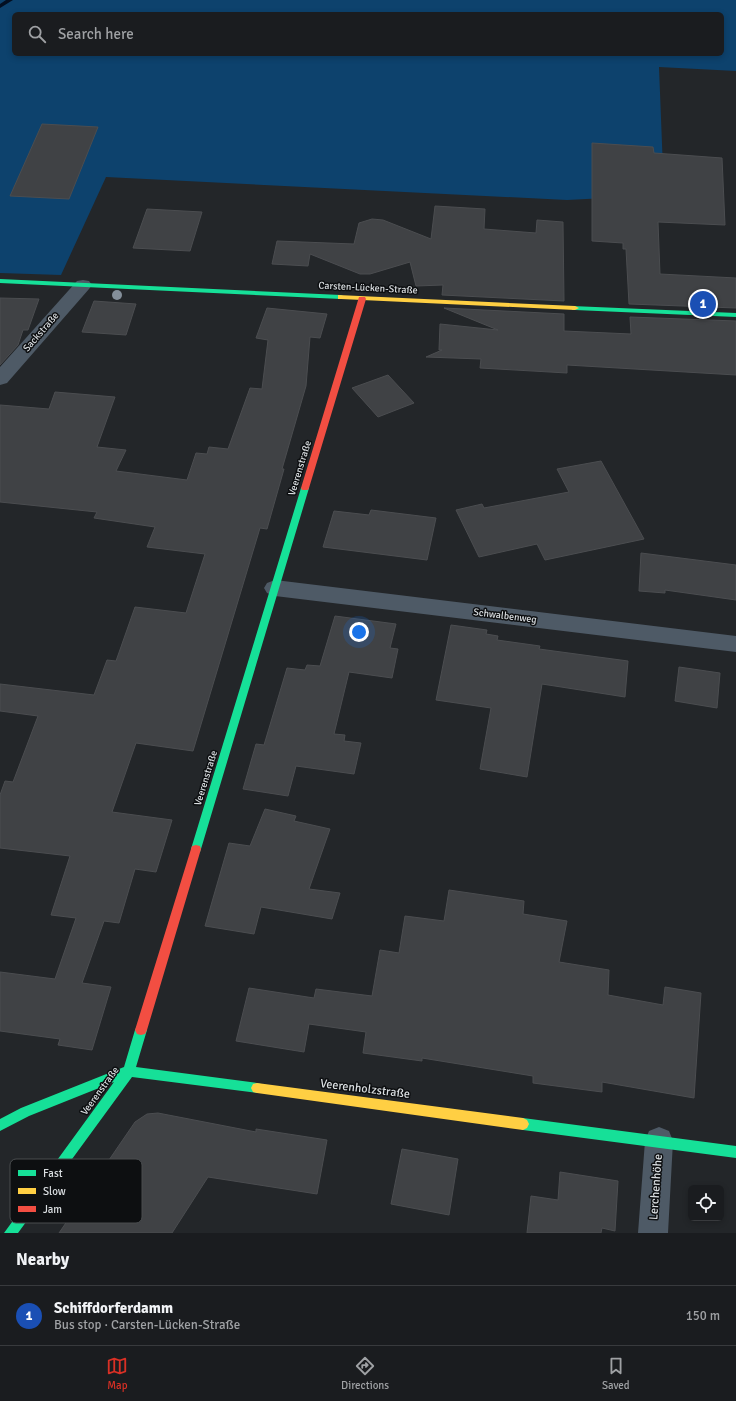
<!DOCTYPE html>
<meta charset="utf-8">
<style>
:root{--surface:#1a1c1f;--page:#232528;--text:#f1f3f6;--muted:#9fa1a4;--line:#383a3d;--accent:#d93025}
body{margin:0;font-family:Signika,sans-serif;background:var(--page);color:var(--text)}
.controls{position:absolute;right:12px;bottom:12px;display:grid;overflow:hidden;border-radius:6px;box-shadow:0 2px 6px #0003}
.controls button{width:36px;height:36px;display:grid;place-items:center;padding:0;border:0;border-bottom:1px solid var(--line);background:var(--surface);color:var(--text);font:20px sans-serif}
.you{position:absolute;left:359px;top:632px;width:14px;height:14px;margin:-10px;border:3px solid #fff;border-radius:50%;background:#1a73e8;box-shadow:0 0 0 6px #1a73e833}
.badge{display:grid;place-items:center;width:26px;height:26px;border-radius:50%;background:var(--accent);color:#fff;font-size:13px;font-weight:700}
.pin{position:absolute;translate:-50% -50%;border:2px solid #fff;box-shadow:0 1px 4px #0006}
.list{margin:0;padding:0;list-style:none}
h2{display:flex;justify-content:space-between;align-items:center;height:52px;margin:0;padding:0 16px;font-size:17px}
h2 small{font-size:13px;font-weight:400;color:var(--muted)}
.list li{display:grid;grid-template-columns:26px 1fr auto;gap:12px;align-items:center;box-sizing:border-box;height:60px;padding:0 16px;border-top:1px solid var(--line)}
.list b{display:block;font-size:15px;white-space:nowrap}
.list p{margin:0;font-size:13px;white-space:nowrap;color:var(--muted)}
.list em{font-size:13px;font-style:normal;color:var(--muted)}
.icon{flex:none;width:22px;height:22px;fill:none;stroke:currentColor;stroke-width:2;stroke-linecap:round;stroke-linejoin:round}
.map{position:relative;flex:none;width:736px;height:1233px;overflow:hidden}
.search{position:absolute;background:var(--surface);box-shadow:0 2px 6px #0003;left:12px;right:12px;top:12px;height:44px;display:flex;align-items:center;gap:10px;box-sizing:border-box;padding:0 14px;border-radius:6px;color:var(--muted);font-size:15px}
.sheet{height:112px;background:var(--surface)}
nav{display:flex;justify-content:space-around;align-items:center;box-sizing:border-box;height:56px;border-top:1px solid var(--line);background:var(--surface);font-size:11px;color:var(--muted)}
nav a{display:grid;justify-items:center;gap:2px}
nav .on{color:var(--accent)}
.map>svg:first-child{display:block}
.green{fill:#0d426d;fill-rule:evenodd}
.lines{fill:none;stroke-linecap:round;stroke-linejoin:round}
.stream{fill:#030f21;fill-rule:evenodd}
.building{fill:#404245;stroke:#4b4d50}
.street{fill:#4e5a66;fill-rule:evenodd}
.fast{fill:#16e098;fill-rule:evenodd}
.slow{fill:#ffcf43;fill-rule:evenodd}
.jam{fill:#f24e42;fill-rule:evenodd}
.tree{fill:#848f9a}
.labels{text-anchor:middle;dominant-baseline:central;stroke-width:3;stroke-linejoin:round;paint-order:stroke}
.street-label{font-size:10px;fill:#dadee1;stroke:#0d0f11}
.near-street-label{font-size:12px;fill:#dadee1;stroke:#0d0f11}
.key{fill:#0d0f11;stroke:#4a4d4f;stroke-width:1}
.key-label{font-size:11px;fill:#dadee1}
</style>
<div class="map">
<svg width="736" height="1233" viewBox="0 0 736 1233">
<rect width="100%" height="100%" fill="#232629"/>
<path class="green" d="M 0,0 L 736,0 L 736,71 L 659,67 L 664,195 L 567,200 L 106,177 L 61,275 L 0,273 ZM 14,14 L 722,14 L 722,54 L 14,54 Z"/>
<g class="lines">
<path class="stream" d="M 6,0 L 13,0 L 0,8 L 0,4 Z"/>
</g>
<path class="building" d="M 42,124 L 98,127 L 69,199 L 10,196 Z
M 592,143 L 653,147 L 654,153 L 722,158 L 725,225 L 658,222 L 660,274 L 736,278 L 736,308 L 629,304 L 626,249 L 623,249 L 623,243 L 592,241 Z
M 435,206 L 485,209 L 484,229 L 536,233 L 537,220 L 563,222 L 564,301 L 442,295 L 443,285 L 416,286 L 410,262 L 370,274 L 360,274 L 310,254 L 308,266 L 272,264 L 277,241 L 354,244 L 359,223 L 372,219 L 383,220 L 431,239 Z
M 147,209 L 202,212 L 190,251 L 133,248 Z
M 0,298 L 39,299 L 28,330 L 23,330 L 18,345 L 0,365 Z
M 94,301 L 136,304 L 126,335 L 82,332 Z
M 267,308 L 327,314 L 320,338 L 310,337 L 306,386 L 282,469 L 284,469 L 267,529 L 260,528 L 193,751 L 136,743 L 112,812 L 172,820 L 156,872 L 135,869 L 119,923 L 104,921 L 82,983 L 111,987 L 92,1050 L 58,1045 L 60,1039 L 0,1031 L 0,972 L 55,979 L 76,918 L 51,915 L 70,856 L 0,848 L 0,795 L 5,781 L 13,782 L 38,716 L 0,711 L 0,684 L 94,695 L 107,660 L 116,661 L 135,607 L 186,613 L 205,554 L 147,547 L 155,527 L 94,518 L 97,512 L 0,502 L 0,405 L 49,409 L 55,392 L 115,397 L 97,447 L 126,450 L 116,471 L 187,480 L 196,453 L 207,454 L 209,447 L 228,449 L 250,388 L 262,389 L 268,340 L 256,338 Z
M 444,308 L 564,314 L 564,331 L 631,334 L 630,317 L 736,321 L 736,375 L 567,365 L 567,373 L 480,368 L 481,359 L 426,357 L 442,350 L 439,350 L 440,324 L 498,330 Z
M 388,375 L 414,403 L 378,417 L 352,388 Z
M 601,461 L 644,539 L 545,560 L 537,544 L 479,557 L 456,510 L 482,504 L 484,508 L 569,492 L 557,469 Z
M 371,510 L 436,518 L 427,560 L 323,547 L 334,511 L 369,515 Z
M 641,553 L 736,565 L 736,600 L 665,590 L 665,593 L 639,591 Z
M 335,616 L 396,624 L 390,648 L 398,649 L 392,678 L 349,672 L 334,734 L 345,735 L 344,741 L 361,743 L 354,774 L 296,766 L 288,796 L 243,789 L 256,744 L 264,745 L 287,668 L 305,670 L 307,665 L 320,666 Z
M 451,625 L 487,630 L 486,634 L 498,636 L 497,640 L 540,646 L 539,649 L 628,661 L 625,697 L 542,684 L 527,777 L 480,769 L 491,708 L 436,700 Z
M 679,667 L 720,673 L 717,708 L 675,701 Z
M 265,809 L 296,816 L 294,821 L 330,829 L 309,889 L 340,893 L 332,919 L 261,907 L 254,934 L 205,926 L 229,843 L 250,846 Z
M 449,890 L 524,901 L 523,914 L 567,921 L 559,962 L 609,970 L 608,995 L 663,1005 L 665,987 L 701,993 L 694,1098 L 602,1082 L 602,1092 L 533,1083 L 533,1076 L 422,1058 L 422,1061 L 363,1053 L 366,1032 L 309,1024 L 304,1052 L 236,1041 L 249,988 L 314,998 L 316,989 L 372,996 L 380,950 L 399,953 L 405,916 L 444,921 Z
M 158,1113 L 256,1132 L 256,1129 L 327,1140 L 317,1194 L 208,1177 L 172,1233 L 59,1233 L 135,1122 L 147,1114 Z
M 402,1149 L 458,1159 L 449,1215 L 391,1204 Z
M 560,1172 L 618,1181 L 615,1231 L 602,1228 L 601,1233 L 527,1233 L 531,1196 L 558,1200 Z"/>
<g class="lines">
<path class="street" d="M 83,280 L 89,281 L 92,285 L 89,289 L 7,383 L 0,385 L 0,367 L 77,281 Z
M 275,580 L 736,636 L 736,652 L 275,596 L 267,593 L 264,588 L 267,583 Z
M 659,1127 L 669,1131 L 673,1141 L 668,1233 L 638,1233 L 645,1141 L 649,1131 Z"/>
<path class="fast" d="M 0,279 L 341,295 L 345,297 L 341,299 L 0,283 Z
M 572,306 L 736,313 L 736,317 L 575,310 L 572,310 Z
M 305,485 L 309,488 L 201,849 L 200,852 L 196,853 L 192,852 L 191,849 L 301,488 Z
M 141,1025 L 145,1026 L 147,1030 L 136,1067 L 257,1083 L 261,1084 L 263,1088 L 261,1092 L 257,1093 L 132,1077 L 18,1233 L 4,1233 L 114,1082 L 29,1116 L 0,1131 L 0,1119 L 21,1108 L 124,1067 L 135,1030 L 137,1026 Z
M 523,1118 L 736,1146 L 736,1158 L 523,1130 L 519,1128 L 517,1124 L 519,1120 Z"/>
<path class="slow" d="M 338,295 L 575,306 L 579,308 L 575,310 L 341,299 L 338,299 Z
M 257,1083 L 523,1118 L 527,1120 L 529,1124 L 527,1128 L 523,1130 L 257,1093 L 253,1092 L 251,1088 L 253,1084 Z"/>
<path class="jam" d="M 359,297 L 365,297 L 366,299 L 309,488 L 308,490 L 302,490 L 301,488 Z
M 196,845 L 200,846 L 201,849 L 147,1030 L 145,1034 L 141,1035 L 137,1034 L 135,1030 L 191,849 L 192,846 Z"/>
</g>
<circle class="tree" cx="117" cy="295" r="5"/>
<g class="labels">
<g class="street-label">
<text transform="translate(368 288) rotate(3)">Carsten-Lücken-Straße</text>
<text transform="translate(41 332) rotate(-49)">Sackstraße</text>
<text transform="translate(300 468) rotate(-73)">Veerenstraße</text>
<text transform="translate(505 616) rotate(7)">Schwalbenweg</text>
<text transform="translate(206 778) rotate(-73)">Veerenstraße</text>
<text transform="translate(100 1091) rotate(-54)">Veerenstraße</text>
</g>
<g class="near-street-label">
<text transform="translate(365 1089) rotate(7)">Veerenholzstraße</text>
<text transform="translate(656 1187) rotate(-86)">Lerchenhöhe</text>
</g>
</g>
<rect x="10" y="1159" width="132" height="64" rx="6" class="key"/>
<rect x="18" y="1170" width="18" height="6" fill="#16e098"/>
<rect x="18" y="1188" width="18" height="6" fill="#ffcf43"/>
<rect x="18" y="1206" width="18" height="6" fill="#f24e42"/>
<g class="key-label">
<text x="43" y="1177">Fast</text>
<text x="43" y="1195">Slow</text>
<text x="43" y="1213">Jam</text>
</g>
</svg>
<div class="controls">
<button><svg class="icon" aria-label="locate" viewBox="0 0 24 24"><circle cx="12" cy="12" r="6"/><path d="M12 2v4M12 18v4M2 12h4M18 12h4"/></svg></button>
</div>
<div class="you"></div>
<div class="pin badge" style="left:703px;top:304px;background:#1a4fb4">1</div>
<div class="search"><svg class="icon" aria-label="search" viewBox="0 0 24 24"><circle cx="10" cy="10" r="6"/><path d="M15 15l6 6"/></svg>Search here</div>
</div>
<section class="sheet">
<h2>Nearby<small></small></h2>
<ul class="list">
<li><span class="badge" style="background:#1a4fb4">1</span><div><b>Schiffdorferdamm</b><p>Bus stop · Carsten-Lücken-Straße</p></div><em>150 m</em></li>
</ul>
</section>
<nav>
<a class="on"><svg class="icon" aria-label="map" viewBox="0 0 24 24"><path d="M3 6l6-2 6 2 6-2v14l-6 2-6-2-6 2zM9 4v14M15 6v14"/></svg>Map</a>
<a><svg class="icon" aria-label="directions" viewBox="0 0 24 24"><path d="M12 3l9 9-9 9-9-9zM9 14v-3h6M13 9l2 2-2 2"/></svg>Directions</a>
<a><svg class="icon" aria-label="saved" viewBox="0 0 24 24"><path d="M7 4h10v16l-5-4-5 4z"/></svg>Saved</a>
</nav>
